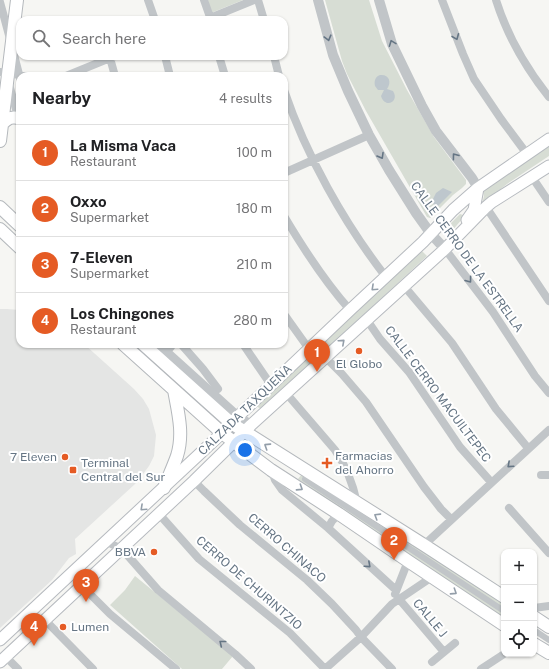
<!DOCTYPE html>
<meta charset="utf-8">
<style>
:root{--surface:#fff;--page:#f2f2f2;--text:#202124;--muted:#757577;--line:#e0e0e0;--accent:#e55b24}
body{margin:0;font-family:"Public Sans",sans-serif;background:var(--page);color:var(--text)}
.controls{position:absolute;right:12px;bottom:12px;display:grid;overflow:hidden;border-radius:8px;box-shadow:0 1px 3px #0004}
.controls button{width:36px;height:36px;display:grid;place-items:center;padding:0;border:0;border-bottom:1px solid var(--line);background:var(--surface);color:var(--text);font:20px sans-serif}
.you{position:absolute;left:245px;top:450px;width:14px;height:14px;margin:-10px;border:3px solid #fff;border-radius:50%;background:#1a73e8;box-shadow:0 0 0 6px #1a73e833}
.badge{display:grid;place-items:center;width:26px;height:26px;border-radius:50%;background:var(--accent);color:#fff;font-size:13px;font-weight:700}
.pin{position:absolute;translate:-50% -33px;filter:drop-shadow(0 1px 2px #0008)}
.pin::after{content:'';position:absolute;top:21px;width:14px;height:12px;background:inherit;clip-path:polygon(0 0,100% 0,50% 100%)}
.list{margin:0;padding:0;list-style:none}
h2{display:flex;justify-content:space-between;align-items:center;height:52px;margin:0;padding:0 16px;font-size:17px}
h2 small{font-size:13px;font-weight:400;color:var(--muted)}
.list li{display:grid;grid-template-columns:26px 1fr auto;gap:12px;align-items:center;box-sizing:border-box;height:56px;padding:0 16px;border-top:1px solid var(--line)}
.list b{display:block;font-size:15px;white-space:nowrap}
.list p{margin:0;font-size:13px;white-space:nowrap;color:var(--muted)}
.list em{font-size:13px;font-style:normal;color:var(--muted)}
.icon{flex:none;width:22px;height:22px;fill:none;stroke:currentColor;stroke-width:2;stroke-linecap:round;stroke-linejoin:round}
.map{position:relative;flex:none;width:549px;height:669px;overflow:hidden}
.search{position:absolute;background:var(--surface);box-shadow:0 1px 3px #0004;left:16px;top:16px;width:272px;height:44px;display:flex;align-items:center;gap:10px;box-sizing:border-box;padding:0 14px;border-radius:12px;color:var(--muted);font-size:15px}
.panel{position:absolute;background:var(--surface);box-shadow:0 1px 3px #0004;left:16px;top:72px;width:272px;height:276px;border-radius:12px}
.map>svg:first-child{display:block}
.built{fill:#e4e5e4}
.green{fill:#d7ddd4}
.water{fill:#bec7cd}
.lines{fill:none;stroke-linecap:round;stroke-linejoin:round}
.secondary-casing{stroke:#b6babf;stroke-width:13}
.primary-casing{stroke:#b4b8bc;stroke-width:14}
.pedestrian{stroke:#c1c5c8;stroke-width:6}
.minor{stroke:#c1c5c8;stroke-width:8}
.tertiary{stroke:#c1c5c8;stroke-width:10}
.secondary{stroke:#fff;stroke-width:11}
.primary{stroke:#fff;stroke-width:12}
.oneway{stroke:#657584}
.oneway2{stroke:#939ea9}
.poi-dot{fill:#e55b24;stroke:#fff;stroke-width:1.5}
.labels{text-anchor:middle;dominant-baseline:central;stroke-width:4;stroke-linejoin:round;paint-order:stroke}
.street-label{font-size:12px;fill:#657584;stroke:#fff}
.poi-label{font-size:12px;fill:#657584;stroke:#fff;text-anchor:start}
</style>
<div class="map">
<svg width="549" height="669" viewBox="0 0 549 669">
<rect width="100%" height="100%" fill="#f6f6f3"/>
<path class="built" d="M 0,309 L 7,309 L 20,310 L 20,344 L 84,344 L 134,389 L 143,399 L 149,409 L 156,435 L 154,456 L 149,466 L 143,474 L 135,484 L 75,539 L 76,554 L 69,558 L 52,580 L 0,628 Z"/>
<path class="green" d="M 208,0 L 243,0 L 211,13 Z
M 325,0 L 369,0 L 382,41 L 407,90 L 434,137 L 466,180 L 466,184 L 462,188 L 453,195 L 438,210 L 434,216 L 430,218 L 427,217 L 366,111 L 347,74 L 342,61 Z
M 549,145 L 549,156 L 507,184 L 482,204 L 484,196 L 483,190 Z
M 460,214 L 463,215 L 463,218 L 451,232 L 447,233 L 446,228 Z
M 421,250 L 427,256 L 262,409 L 253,405 Z
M 302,474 L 504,604 L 504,619 L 439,576 L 298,479 Z
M 135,576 L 233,656 L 222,669 L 182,669 L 110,605 L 125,590 Z"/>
<path class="water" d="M 380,75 C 389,74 392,82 387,89 L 393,91 C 400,102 385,109 381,96 L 384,90 L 378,90 L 375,86 C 374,81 375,77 380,75 Z
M 443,188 L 452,192 L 436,208 L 432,201 L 436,193 Z"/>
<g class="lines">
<defs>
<path id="secondary" d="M 467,220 L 474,210 L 478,188
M 0,640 L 222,433 L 231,423 L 350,310 L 423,242 L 453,210 L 478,188 L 549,139
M 0,662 L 194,481 L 251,425 L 445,249 L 486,207 L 492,202 L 549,166"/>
<path id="primary" d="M 2,124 C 7,119 11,116 18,118
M 0,141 L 17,0
M 0,207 L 20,226
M 0,229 L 20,248
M 123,344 L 222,433 L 271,470 L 339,514 L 408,561 L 504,625
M 143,344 L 231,423 L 424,545 L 504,597
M 164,488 C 168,478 173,467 177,456 C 184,434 178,412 174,390
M 534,617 L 549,627
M 534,644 L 549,653"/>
</defs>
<use href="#secondary" class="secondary-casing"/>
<use href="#primary" class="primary-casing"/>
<path class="pedestrian" d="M 305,479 L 504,611
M 534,630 L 549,640"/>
<path class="minor" d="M 148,0 L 155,20
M 204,0 L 211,20
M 258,0 L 264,20
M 442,0 L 463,54 L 474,79 L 501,119 L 527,154
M 496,0 C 507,35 526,68 549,97
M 0,2 L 10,39
M 205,20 L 254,0
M 13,51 L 20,78
M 165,56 L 170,76
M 219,56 L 225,76
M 274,56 L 279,76
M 110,58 L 115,76
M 0,72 L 26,76
M 66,76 L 115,56
M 9,84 L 20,124
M 284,90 C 306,155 344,223 386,277
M 284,173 L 369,135
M 532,177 L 549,202
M 486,207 L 549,301
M 284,216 C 303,248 325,282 350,310
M 445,249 L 493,312 L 535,376 L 549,393
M 404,286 L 452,343 L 496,409 L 528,448
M 284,314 L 309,349
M 367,320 L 380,339 L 409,372 L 460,447 L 491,482
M 181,344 L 203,369 L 218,389
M 243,344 L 271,385
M 166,352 L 171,347 L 172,344
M 325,357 L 342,374 L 366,402 L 424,487 L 441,509 L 451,519
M 286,393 L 335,450 C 346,466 353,484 357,503
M 272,471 L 275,480 L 282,490 L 328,528 L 396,590
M 541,475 L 549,475
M 194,481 L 204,491 L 240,525 L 307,580 L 332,604 L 356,630 L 361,637 L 392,669
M 509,508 L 549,553
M 159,514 L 199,559 L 290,633 L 325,669
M 328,528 L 332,521 L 339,514
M 107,542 L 122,549 L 158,590 L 235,654 L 251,669
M 424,545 L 549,430
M 82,586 L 110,614 L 176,669
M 395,594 L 408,561
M 399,599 L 444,652
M 534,608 L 549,606
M 45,620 L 93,669
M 6,657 L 18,669
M 432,662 L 455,643
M 325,669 L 361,637 L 392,604 L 432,577
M 481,669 L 504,654"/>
<path class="tertiary" d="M 318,0 L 333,55 L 348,91 L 369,135 L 389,170 L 416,213 L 431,234 L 445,249
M 379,0 L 392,44 L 422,106 L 436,131 L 472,178 L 478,188
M 157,344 L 238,417 L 251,425"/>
<use href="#secondary" class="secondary"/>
<use href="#primary" class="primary"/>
</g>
<defs><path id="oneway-chevron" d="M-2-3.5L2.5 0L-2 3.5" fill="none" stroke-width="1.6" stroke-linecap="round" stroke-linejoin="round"/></defs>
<g class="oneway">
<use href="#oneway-chevron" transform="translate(456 37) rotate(68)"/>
<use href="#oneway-chevron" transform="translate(328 38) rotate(75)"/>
<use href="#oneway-chevron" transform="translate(392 43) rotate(-111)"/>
<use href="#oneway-chevron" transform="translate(381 156) rotate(60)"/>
<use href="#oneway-chevron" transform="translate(455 156) rotate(-127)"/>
<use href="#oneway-chevron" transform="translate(469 280) rotate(53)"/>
<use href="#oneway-chevron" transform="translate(510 465) rotate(138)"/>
<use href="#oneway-chevron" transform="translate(368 565) rotate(42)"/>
<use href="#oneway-chevron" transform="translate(222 643) rotate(-141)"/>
</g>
<g class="oneway2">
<use href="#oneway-chevron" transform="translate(374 288) rotate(137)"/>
<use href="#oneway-chevron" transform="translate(342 342) rotate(-42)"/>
<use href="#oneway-chevron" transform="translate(267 446) rotate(-147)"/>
<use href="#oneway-chevron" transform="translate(300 488) rotate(33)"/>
<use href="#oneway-chevron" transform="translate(143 508) rotate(137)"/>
<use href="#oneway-chevron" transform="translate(377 516) rotate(-148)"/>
<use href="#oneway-chevron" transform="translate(454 592) rotate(33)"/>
</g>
<g class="poi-dot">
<circle cx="359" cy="351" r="4"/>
<circle cx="65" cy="457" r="4"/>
<path d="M325 457h4v4h4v4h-4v4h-4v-4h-4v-4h4z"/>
<rect x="69" y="466" width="8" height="8" rx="2"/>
<circle cx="154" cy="552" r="4"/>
<circle cx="63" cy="627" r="4"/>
</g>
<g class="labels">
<g class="street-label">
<text transform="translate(467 257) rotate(54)">CALLE CERRO DE LA ESTRELLA</text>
<text transform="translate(438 394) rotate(53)">CALLE CERRO MACUILTEPEC</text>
<text transform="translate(245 410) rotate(-44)">CALZADA TAXQUEÑA</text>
<text transform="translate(287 548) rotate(41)">CERRO CHINACO</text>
<text transform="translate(249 583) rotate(41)">CERRO DE CHURINTZIO</text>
<text transform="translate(430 618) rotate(50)">CALLE J</text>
</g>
<g class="poi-label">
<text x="359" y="364" text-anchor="middle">El Globo</text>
<text x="335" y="456">Farmacias<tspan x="335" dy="14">del Ahorro</tspan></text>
<text x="57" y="457" text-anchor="end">7 Eleven</text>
<text x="81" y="463">Terminal<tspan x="81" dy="14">Central del Sur</tspan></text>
<text x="146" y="552" text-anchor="end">BBVA</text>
<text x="71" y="627">Lumen</text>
</g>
</g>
</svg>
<div class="controls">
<button>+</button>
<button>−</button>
<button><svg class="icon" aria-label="locate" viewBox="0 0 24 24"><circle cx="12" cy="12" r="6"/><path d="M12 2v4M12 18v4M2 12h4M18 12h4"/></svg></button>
</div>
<div class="you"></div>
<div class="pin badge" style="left:317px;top:372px">1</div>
<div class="pin badge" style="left:394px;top:560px">2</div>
<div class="pin badge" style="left:86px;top:602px">3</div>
<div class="pin badge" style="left:34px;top:646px">4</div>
<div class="search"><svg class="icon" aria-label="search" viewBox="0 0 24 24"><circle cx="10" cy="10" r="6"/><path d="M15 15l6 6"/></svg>Search here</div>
<section class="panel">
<h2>Nearby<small>4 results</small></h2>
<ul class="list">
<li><span class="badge">1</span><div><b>La Misma Vaca</b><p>Restaurant</p></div><em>100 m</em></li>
<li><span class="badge">2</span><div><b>Oxxo</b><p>Supermarket</p></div><em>180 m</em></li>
<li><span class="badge">3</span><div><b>7-Eleven</b><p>Supermarket</p></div><em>210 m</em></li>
<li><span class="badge">4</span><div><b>Los Chingones</b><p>Restaurant</p></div><em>280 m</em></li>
</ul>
</section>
</div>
